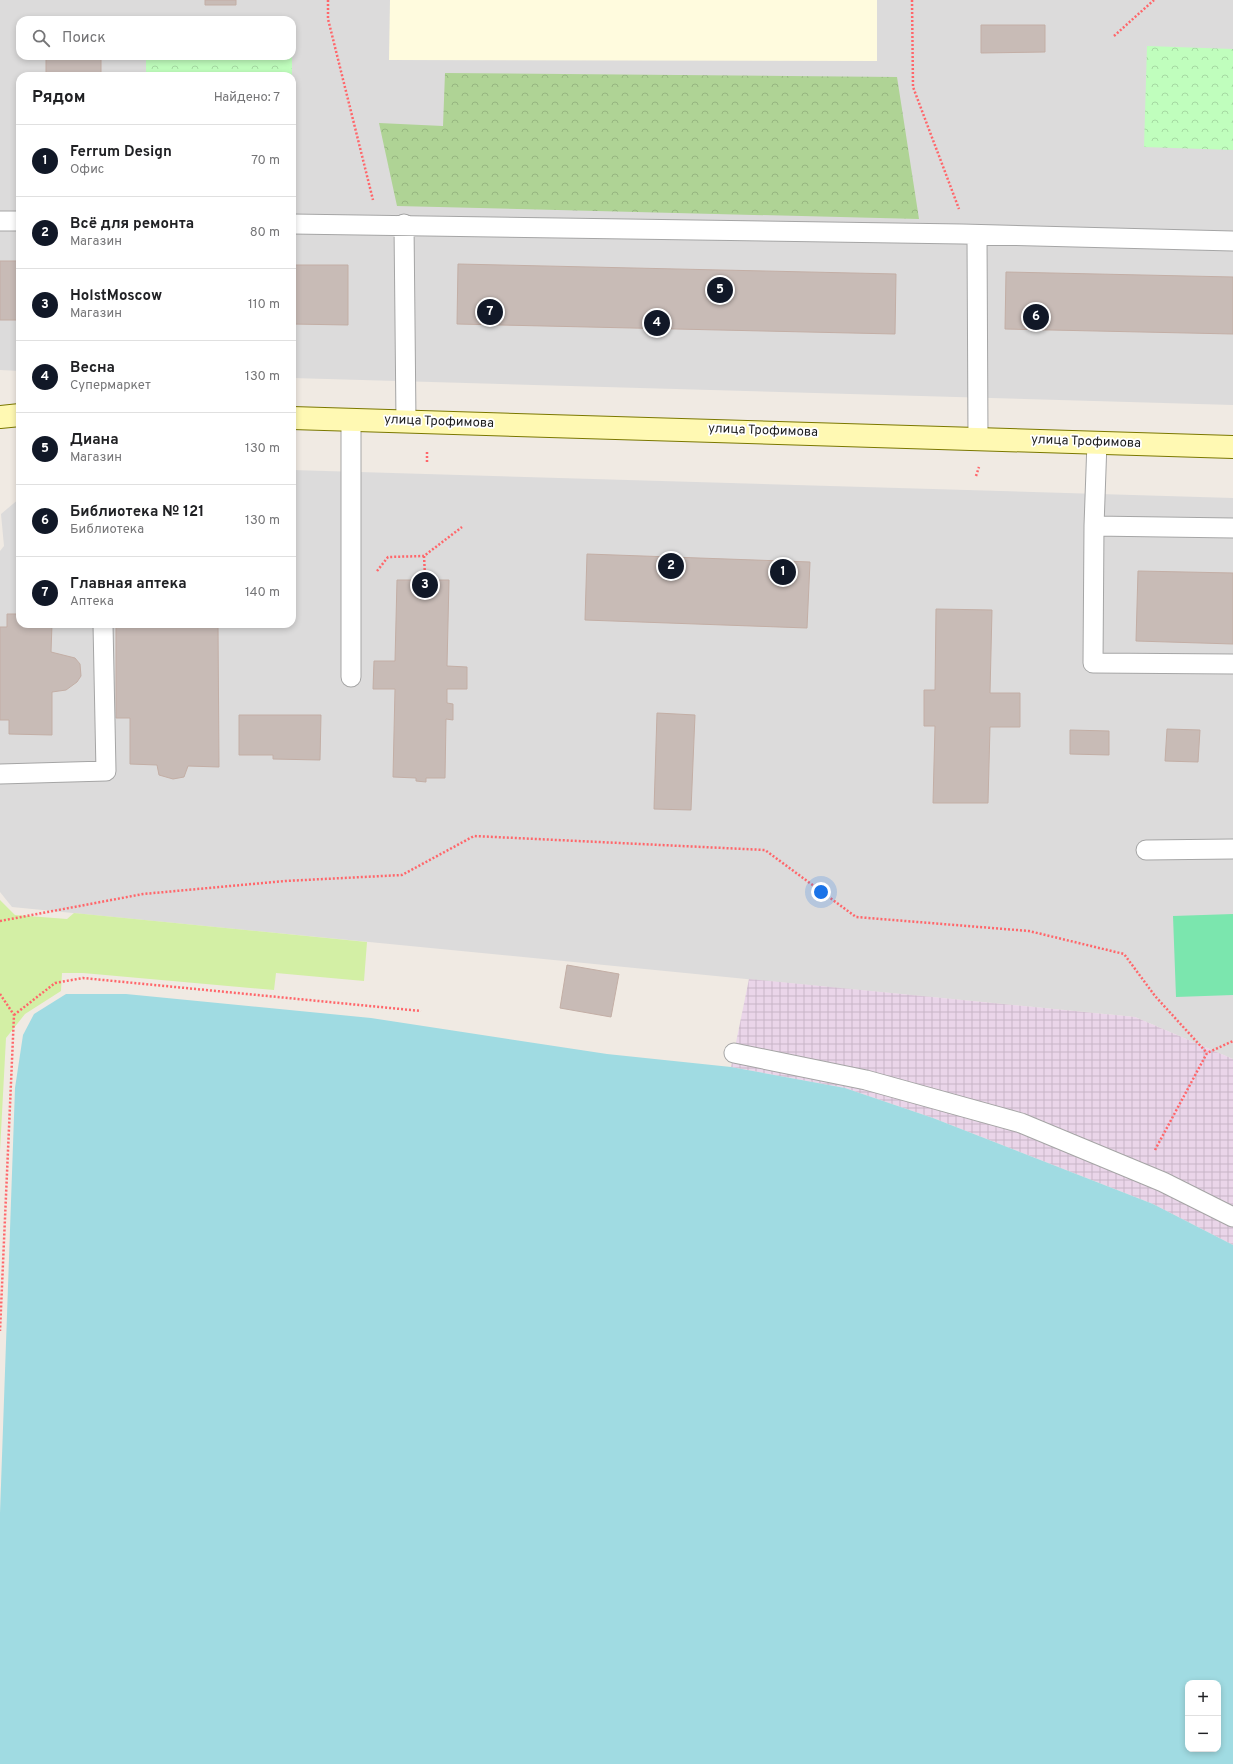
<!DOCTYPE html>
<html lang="ru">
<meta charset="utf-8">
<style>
:root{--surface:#fff;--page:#f2f2f2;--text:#202124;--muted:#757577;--line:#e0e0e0;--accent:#111827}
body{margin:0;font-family:Overpass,sans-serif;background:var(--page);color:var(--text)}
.controls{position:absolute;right:12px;bottom:12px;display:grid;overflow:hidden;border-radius:8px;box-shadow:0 2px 6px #0003}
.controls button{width:36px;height:36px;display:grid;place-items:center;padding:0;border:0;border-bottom:1px solid var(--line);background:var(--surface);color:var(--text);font:20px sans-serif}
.you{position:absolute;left:821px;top:892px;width:14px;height:14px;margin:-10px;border:3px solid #fff;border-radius:50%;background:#1a73e8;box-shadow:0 0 0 6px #1a73e833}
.badge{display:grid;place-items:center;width:26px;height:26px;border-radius:50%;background:var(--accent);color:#fff;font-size:13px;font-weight:700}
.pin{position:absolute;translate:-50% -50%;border:2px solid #fff;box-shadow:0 1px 4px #0006}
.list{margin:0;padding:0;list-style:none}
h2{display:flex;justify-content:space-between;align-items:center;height:52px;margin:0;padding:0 16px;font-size:17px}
h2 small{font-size:13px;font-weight:400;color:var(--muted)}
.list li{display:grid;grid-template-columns:26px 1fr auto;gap:12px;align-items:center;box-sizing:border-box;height:72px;padding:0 16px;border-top:1px solid var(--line)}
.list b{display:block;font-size:15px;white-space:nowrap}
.list p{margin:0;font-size:13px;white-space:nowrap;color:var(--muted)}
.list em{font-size:13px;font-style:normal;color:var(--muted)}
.icon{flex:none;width:22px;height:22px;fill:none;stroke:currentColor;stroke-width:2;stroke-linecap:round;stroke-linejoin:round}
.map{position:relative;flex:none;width:1233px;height:1764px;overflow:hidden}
.search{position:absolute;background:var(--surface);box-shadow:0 2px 6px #0003;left:16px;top:16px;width:280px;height:44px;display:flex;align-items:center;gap:10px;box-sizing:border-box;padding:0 14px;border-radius:12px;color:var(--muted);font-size:15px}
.panel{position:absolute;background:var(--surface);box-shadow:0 2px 6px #0003;left:16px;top:72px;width:280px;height:556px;border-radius:12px}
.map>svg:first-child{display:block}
.residential{fill:#dcdbdb;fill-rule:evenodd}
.industrial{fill:url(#industrial-grid)}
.education{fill:#fffbde}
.grass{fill:#d3efa5}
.forest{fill:url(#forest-crowns)}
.park{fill:url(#park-crowns)}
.pitch{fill:#7be6ae}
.water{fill:#a0dbe2;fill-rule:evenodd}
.building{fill:#c8bbb6;stroke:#c3aea5}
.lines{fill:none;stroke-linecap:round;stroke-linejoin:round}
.service-casing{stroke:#a5a5a5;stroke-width:21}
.secondary-casing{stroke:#7b7800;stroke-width:24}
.path{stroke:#ff666a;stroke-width:2.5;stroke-dasharray:2 2;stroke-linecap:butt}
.service{stroke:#fff;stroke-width:19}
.secondary{stroke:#fff9b3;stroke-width:22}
.labels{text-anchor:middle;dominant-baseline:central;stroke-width:3.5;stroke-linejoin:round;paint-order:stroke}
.street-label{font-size:13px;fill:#1e1e1e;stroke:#fff}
</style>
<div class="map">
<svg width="1233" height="1764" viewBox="0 0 1233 1764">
<defs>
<pattern id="industrial-grid" width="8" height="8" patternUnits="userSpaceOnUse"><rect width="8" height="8" fill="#ead5e9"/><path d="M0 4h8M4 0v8" fill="none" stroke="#c8b6c7"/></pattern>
<pattern id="forest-crowns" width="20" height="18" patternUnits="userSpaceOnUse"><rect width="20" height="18" fill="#afd395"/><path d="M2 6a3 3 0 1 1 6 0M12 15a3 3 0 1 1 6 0" fill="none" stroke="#96b580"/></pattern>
<pattern id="park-crowns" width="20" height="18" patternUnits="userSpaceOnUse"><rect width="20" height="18" fill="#c0febd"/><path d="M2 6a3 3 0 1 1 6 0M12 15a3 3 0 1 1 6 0" fill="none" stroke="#a5d9a2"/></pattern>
</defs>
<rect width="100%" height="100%" fill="#f0eae3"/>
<path class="residential" d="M 0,0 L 1233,0 L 1233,405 L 292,378 L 292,76 L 20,76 L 20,371 L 0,370 ZM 20,20 L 292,20 L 292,56 L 20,56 Z
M 292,470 L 1233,498 L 1233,1059 L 1135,1017 L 12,907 L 0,892 L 0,551 L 4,546 L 1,514 L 20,498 L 20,624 L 292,624 Z"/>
<path class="industrial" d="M 749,979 L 1135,1017 L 1233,1059 L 1233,1245 L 1153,1204 L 933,1118 L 845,1088 L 731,1067 Z"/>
<path class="education" d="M 390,0 L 877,0 L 877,61 L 389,60 Z"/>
<path class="grass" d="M 0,900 L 15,915 L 67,919 L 74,913 L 367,942 L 364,981 L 276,973 L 274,990 L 83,973 L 62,973 L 61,991 L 25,1014 L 6,1038 L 0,1151 Z"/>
<path class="forest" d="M 445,73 L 897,77 L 919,219 L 397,206 L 379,123 L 443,126 Z"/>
<path class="park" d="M 292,38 L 292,120 L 292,76 L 146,76 L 146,56 L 292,56 Z
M 1147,46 L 1233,49 L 1233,150 L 1144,147 Z"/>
<path class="pitch" d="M 1233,914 L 1233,995 L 1176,997 L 1173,916 Z"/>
<path class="water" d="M 66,994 L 126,994 L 371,1018 L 607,1054 L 731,1067 L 845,1088 L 933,1118 L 1153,1204 L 1233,1245 L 1233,1764 L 0,1764 L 0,1513 L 15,1088 L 23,1035 L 34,1014 ZM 1188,1683 L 1218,1683 L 1218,1749 L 1188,1749 Z"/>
<path class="building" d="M 205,0 L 236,0 L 236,5 L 205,5 Z
M 981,25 L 1045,25 L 1045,52 L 981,53 Z
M 46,56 L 101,56 L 101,76 L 46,76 Z
M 0,261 L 20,261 L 20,320 L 0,320 Z
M 458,264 L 896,274 L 895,334 L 457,324 Z
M 292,265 L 348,265 L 348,325 L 292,324 Z
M 1006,272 L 1233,277 L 1233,334 L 1005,329 Z
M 587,554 L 810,562 L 807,628 L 585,620 Z
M 1138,571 L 1233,573 L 1233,644 L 1136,641 Z
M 420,576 L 430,576 L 430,580 L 449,580 L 447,666 L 467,667 L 467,689 L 447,689 L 447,703 L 453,704 L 453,720 L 446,719 L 445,778 L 426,778 L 426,782 L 416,781 L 416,778 L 393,777 L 395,689 L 373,689 L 374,661 L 395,661 L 397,580 L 420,580 Z
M 936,609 L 992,610 L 990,693 L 1020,693 L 1020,727 L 990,727 L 988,803 L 933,803 L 935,726 L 924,726 L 924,690 L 935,690 Z
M 7,614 L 20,614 L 20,624 L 52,624 L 51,652 L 75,658 L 80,664 L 81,676 L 77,682 L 66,690 L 52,692 L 52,735 L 9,734 L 9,720 L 0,720 L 0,627 L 7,627 Z
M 131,624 L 218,624 L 219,767 L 188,766 L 184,777 L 173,779 L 159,775 L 157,765 L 130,764 L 130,718 L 116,718 L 116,625 L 131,626 Z
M 657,713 L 695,715 L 691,810 L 654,809 Z
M 239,715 L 321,715 L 320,760 L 273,759 L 273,755 L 239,755 Z
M 1167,729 L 1200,730 L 1198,762 L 1165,761 Z
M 1070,730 L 1109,731 L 1109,755 L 1070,754 Z
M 567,965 L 619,974 L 611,1017 L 560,1008 Z"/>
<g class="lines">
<defs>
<path id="service" d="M 0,221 L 20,221
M 292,224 L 962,234 L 1233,241
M 404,224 L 406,421
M 977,235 L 978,438
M 1097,442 L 1094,526 L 1093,663 L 1233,664
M 1094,526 L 1233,528
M 351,677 L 351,419
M 0,774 L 106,771 L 103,624
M 1146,850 L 1233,849
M 734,1053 L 866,1080 L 1021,1123 L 1163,1182 L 1233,1217"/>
<path id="secondary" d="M 0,417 L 20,415
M 292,418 L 1233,447"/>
</defs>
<use href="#service" class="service-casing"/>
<use href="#secondary" class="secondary-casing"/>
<path class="path" d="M 328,0 L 328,19 L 373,200
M 912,0 L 913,87 L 959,209
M 1114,36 L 1154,0
M 427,462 L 427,450
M 976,476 L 979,467
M 424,556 L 425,576
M 377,571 L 388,557 L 424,556 L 462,527
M 0,921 L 143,894 L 285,881 L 402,875 L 474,836 L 765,850 L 856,917 L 1029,931 L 1124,954 L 1155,996 L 1207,1053
M 0,994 L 14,1015 L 0,1331
M 14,1015 L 55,983 L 83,978 L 421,1011
M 1155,1150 L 1207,1053 L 1233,1041"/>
<use href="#service" class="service"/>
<use href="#secondary" class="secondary"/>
</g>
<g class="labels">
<g class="street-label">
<text transform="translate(439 422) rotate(2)">улица Трофимова</text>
<text transform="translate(763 431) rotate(2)">улица Трофимова</text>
<text transform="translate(1086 442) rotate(2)">улица Трофимова</text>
</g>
</g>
</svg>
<div class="controls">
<button>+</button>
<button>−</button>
</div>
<div class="you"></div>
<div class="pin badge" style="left:783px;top:572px">1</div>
<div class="pin badge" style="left:671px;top:566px">2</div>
<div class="pin badge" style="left:425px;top:585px">3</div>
<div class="pin badge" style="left:657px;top:323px">4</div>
<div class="pin badge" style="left:720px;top:290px">5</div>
<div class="pin badge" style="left:1036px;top:317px">6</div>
<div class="pin badge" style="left:490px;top:312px">7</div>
<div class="search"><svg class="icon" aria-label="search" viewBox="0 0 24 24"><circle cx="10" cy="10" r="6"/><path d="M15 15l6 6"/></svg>Поиск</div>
<section class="panel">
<h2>Рядом<small>Найдено: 7</small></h2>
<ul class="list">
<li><span class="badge">1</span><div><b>Ferrum Design</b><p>Офис</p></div><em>70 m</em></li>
<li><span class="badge">2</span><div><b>Всё для ремонта</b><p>Магазин</p></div><em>80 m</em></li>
<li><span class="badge">3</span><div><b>HolstMoscow</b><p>Магазин</p></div><em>110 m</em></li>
<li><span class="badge">4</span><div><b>Весна</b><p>Супермаркет</p></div><em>130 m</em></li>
<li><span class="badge">5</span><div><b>Диана</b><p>Магазин</p></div><em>130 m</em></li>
<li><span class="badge">6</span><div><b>Библиотека № 121</b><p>Библиотека</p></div><em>130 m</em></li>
<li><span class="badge">7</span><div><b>Главная аптека</b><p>Аптека</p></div><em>140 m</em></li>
</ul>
</section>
</div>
